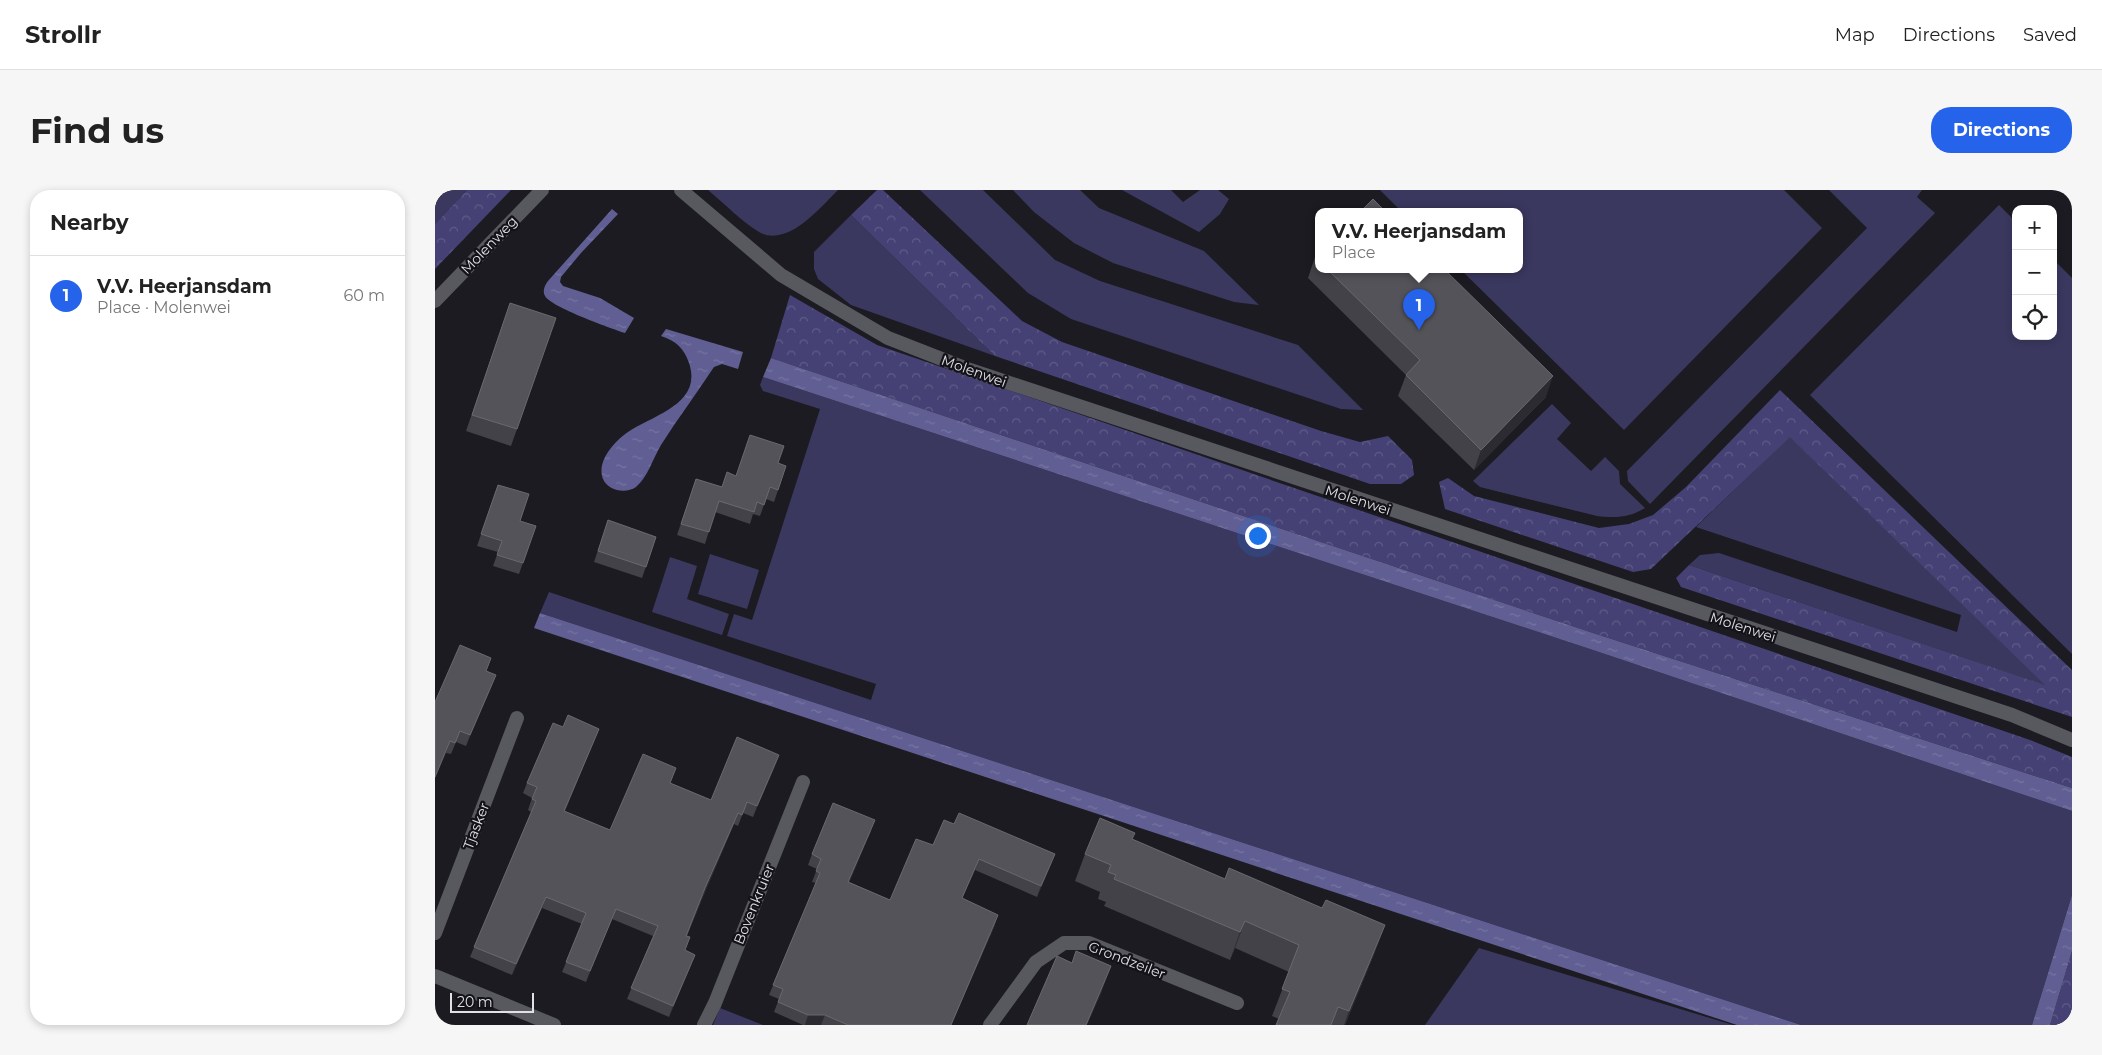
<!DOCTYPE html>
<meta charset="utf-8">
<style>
:root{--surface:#fff;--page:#f6f6f6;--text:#222;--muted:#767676;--line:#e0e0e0;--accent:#2563eb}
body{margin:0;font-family:Montserrat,sans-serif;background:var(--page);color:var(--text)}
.controls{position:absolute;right:15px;top:15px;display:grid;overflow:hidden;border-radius:10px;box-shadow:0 2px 8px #0003}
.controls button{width:45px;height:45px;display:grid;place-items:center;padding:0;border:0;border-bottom:1px solid var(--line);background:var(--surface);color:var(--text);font:25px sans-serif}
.scale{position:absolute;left:15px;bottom:12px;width:84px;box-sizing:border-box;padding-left:5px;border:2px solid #e0e0e5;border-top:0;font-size:14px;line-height:18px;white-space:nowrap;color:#e0e0e5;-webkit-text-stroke:4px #121218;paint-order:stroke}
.you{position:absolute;left:822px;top:345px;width:18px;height:18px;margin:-12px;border:4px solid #fff;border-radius:50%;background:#1a73e8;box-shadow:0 0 0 8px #1a73e833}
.badge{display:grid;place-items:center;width:32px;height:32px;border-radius:50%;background:var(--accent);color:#fff;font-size:16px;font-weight:700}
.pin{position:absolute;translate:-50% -41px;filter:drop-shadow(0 1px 2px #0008)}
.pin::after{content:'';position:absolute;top:26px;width:18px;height:15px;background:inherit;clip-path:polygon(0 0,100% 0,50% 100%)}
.popup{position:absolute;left:880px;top:18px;width:208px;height:65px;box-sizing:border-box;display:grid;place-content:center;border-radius:10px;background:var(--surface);filter:drop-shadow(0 1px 4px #0005);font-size:16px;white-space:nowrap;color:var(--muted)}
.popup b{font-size:19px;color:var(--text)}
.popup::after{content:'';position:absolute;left:50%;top:100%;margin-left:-10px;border:10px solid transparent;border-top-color:var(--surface)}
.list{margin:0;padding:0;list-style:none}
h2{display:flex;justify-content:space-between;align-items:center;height:65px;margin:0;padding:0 20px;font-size:21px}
h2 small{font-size:16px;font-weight:400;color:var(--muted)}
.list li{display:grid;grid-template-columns:32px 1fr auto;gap:15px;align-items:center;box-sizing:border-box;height:80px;padding:0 20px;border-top:1px solid var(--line)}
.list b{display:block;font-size:19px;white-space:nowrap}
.list p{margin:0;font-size:16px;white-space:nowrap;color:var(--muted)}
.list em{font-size:16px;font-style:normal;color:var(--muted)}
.icon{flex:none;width:28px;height:28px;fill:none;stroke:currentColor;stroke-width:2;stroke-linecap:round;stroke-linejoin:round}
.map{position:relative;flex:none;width:1637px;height:835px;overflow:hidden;border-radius:20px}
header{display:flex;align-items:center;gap:30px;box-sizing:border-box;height:70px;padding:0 25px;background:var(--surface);border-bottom:1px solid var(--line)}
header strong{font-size:24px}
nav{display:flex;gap:28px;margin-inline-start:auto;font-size:18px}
.intro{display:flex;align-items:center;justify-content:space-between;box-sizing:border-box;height:120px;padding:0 30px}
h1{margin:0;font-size:35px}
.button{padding:12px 22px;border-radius:20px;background:var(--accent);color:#fff;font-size:18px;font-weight:700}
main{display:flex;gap:30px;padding:0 30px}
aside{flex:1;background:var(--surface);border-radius:20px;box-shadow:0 2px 8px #0003}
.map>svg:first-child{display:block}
.green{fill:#3b3860}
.forest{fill:url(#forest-crowns)}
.water{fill:url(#water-ripples)}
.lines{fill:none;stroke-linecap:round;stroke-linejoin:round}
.minor{stroke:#58585f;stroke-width:14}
.secondary{stroke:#58585f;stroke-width:14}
.wall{fill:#424248}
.shaded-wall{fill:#2b2b31}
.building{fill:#535359;stroke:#69696f}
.labels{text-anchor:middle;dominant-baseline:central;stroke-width:4.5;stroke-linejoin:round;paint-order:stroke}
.street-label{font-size:14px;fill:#e0e0e5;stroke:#121218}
</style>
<header>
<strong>Strollr</strong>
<nav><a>Map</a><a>Directions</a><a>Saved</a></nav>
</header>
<div class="intro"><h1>Find us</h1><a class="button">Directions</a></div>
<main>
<aside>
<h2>Nearby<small></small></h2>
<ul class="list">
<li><span class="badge">1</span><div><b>V.V. Heerjansdam</b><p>Place · Molenwei</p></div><em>60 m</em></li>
</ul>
</aside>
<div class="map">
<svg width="1637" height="835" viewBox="0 0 1637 835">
<defs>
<pattern id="forest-crowns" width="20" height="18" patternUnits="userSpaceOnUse" patternTransform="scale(1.25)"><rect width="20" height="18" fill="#454174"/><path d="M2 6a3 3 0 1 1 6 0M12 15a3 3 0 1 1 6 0" fill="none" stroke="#605c88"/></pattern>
<pattern id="water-ripples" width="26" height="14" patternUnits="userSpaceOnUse" patternTransform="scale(1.25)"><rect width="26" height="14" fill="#615e93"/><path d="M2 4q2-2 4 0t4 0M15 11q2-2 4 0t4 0" fill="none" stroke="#7775a2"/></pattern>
</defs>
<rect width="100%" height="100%" fill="#1b1b21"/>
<path class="green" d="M 0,0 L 32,0 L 0,34 Z
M 273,0 L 403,0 C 385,18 352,58 324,42 C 307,32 289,13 273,0 Z
M 485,0 L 548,0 L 620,70 L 665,91 L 863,155 L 928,220 L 906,219 L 636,129 L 593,103 Z
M 578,0 L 645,0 L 664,18 L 769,61 L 824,115 L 799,112 L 678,73 L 639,53 L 599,22 Z
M 687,0 L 736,0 L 748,12 L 765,0 L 783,0 L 794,9 L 785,24 L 764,42 Z
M 945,0 L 1349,0 L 1387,38 L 1189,240 L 1025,79 L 1084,79 L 1084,21 L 966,21 Z
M 1394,0 L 1487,0 L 1482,7 L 1500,23 L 1215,314 L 1193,291 L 1192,281 L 1432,38 Z
M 1564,15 L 1581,32 L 1581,146 L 1618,146 L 1618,69 L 1637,88 L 1637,464 L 1375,205 Z
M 416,25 L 560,166 L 416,115 L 383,89 L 379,79 L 379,62 Z
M 328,187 L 1155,459 L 1637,621 L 1637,705 L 1597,835 L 1366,835 L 105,423 L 114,402 L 436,510 L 441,494 L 292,446 L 299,424 L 317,430 L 385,219 L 328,201 L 325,195 Z
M 1117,214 L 1136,233 L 1122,249 L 1156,281 L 1170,267 L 1184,281 L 1185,294 L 1210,318 C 1194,328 1180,328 1162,326 L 1045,297 L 1038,291 Z
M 1355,246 L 1612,496 L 1254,375 L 1265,365 L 1284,363 L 1522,442 L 1526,425 L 1261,337 Z
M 275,364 L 324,380 L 312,419 L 263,404 Z
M 235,367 L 262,376 L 252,409 L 294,424 L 287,445 L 217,422 Z
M 1044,758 L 1298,835 L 990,835 Z
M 285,818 L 328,835 L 278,835 Z"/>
<path class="forest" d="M 32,0 L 76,0 L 0,79 L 0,34 Z
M 442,0 L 448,0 L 587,131 L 627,152 L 886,241 L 925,252 L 953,246 L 977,270 L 979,285 L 966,294 L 935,294 L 560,166 L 416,25 Z
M 355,105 L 442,155 L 1595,550 L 1637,567 L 1637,598 L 1158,443 L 336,168 Z
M 1345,200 L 1637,480 L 1637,527 L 1246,397 L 1241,388 L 1254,375 L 1610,495 L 1355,247 L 1216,379 L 1198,382 L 1010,319 L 1004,292 L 1013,288 L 1039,306 L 1164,338 L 1194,334 L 1218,325 L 1251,297 Z
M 1637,761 L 1637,835 L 1615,835 Z"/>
<path class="water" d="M 177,19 L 183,24 L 146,63 L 126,87 L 125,92 L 128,96 L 165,108 L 199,128 L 190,143 C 175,138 116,117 110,106 C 107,101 110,95 113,91 Z
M 231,139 L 308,162 L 303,179 L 287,174 L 279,177 C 262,203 243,228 226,255 C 218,268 213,287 201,297 C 191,304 173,301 168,289 C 161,271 180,251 193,242 C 218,225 268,214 254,173 C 249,158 241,151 226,146 Z
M 336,168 L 1158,443 L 1637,598 L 1637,621 L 1155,459 L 328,187 Z
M 105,423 L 1366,835 L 1302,835 L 99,438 Z
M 1637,705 L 1637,761 L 1615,835 L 1597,835 Z"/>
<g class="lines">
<path class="minor" d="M 246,0 L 346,85 L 453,148 L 535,180 L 1577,525 L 1637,550
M 0,743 L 82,528
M 0,786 L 119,835
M 269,835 L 280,813 L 368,592
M 555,835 L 601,772 L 629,753 L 654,753 L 802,813"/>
<path class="secondary" d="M 0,111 L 107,0"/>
</g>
<path class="wall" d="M 884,63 L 884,79 L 1009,79 L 1111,207 L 1039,280 L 963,206 L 971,185 L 873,88 L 880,67 Z
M 69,130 L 82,239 L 76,256 L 31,241 Z
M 315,245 L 343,273 L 343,300 L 339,312 L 331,309 L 325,326 L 318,324 L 315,334 L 280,322 L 270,354 L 242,345 L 261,289 L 286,297 L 301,286 Z
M 63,295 L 85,331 L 101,336 L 84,384 L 58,376 L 63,362 L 42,356 Z
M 173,330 L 221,347 L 207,388 L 159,372 Z
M 52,481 L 61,485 L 31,556 L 21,552 L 16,564 L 11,563 L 0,512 Z
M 128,537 L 164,539 L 130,621 L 175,640 L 235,593 L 276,610 L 344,565 L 318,627 L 308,623 L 303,636 L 299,634 L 267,709 L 252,746 L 250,760 L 260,765 L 234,827 L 192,809 L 218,746 L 177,729 L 151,792 L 127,782 L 147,734 L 107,718 L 77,785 L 35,767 L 96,622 L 93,620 L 97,608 L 88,603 L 92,593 Z
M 519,634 L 620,664 L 602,707 L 540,680 L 527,708 L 560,735 L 516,835 L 368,835 L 339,822 L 344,809 L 334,805 L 381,693 L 377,692 L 382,679 L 373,675 L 377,664 L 436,641 L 414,692 L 455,710 L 498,655 Z
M 697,650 L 940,762 L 910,835 L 841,835 L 844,829 L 837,826 L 854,782 L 800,758 L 795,770 L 669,716 L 671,712 L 663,709 L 665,702 L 640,691 L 650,664 Z"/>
<path class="shaded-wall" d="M 1118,186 L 1111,207 L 1039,280 L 1046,260 Z
M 61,485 L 57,496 L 31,556 L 35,545 Z
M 164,539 L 160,549 L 125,632 L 129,621 Z
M 15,551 L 11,563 L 0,589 L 0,587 Z
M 344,565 L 340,576 L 318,627 L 322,616 Z
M 303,623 L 267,709 L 247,756 L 270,698 Z
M 440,630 L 436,641 L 410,703 L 413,692 Z
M 620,664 L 616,675 L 602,707 L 606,696 Z
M 544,669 L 540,680 L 523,718 L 527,708 Z
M 111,707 L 107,718 L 77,785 L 81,774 Z
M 181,719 L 177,729 L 151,792 L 155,781 Z
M 563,725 L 560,735 L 516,835 Z
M 810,731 L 800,758 L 795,770 L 805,742 Z
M 950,735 L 940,762 L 910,835 L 909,835 L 914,821 Z
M 260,765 L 256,775 L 234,827 L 238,816 Z
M 676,776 L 666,804 L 652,835 L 651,835 Z
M 373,825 L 390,825 L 386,835 L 370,835 Z"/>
<path class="building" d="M 938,9 L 950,21 L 926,21 Z
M 884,63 L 884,71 L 880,67 Z
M 892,79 L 1009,79 L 1118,186 L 1046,260 L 971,185 L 985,170 Z
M 75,113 L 121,128 L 82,239 L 37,225 Z
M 315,245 L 349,256 L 343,273 L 351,276 L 343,300 L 335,297 L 329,315 L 322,312 L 319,322 L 284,311 L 274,342 L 246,334 L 261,289 L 287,297 L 292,282 L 301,286 Z
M 63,295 L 94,304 L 85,331 L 101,336 L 88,373 L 62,365 L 67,351 L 46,344 Z
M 173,330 L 221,347 L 211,377 L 163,361 Z
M 25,455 L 56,468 L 51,481 L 61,485 L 35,545 L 25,541 L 20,553 L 15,551 L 0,587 L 0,512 Z
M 133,525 L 164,539 L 129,621 L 175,640 L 208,564 L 241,578 L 235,593 L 276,610 L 302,547 L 344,565 L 322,616 L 312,612 L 307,625 L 303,623 L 270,698 L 251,746 L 255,747 L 250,760 L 260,765 L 238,816 L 196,798 L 223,736 L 181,719 L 155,781 L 131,772 L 151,723 L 111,707 L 81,774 L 39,757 L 101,611 L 97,609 L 102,597 L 92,593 L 118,533 L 128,537 Z
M 398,613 L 440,630 L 413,692 L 455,710 L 481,649 L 498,655 L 509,630 L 519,634 L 524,623 L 620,664 L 606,696 L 544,669 L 527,708 L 563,725 L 516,835 L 413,835 L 390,825 L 373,825 L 343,812 L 348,799 L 338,795 L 385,683 L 381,681 L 386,669 L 377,664 Z
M 665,628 L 700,643 L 697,649 L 790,689 L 794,678 L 887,718 L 891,710 L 950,735 L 914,821 L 903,817 L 896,835 L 841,835 L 855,802 L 847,799 L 864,755 L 810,731 L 805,742 L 679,689 L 681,685 L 673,682 L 676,675 L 650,664 Z
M 641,761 L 676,776 L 651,835 L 592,835 L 622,766 L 637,773 Z"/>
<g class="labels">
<g class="street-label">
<text transform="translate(54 55) rotate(-46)">Molenweg</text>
<text transform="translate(539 181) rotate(20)">Molenwei</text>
<text transform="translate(923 310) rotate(18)">Molenwei</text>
<text transform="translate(1308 437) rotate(18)">Molenwei</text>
<text transform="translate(41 636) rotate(-69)">Tjasker</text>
<text transform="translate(319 714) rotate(-68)">Bovenkruier</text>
<text transform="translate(692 770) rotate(21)">Grondzeiler</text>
</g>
</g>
</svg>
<div class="controls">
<button>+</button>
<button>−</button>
<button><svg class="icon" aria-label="locate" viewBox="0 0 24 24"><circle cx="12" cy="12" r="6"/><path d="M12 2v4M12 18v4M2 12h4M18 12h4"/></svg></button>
</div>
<div class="scale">20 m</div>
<div class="you"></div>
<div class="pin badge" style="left:984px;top:140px">1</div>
<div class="popup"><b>V.V. Heerjansdam</b>Place</div>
</div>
</main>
